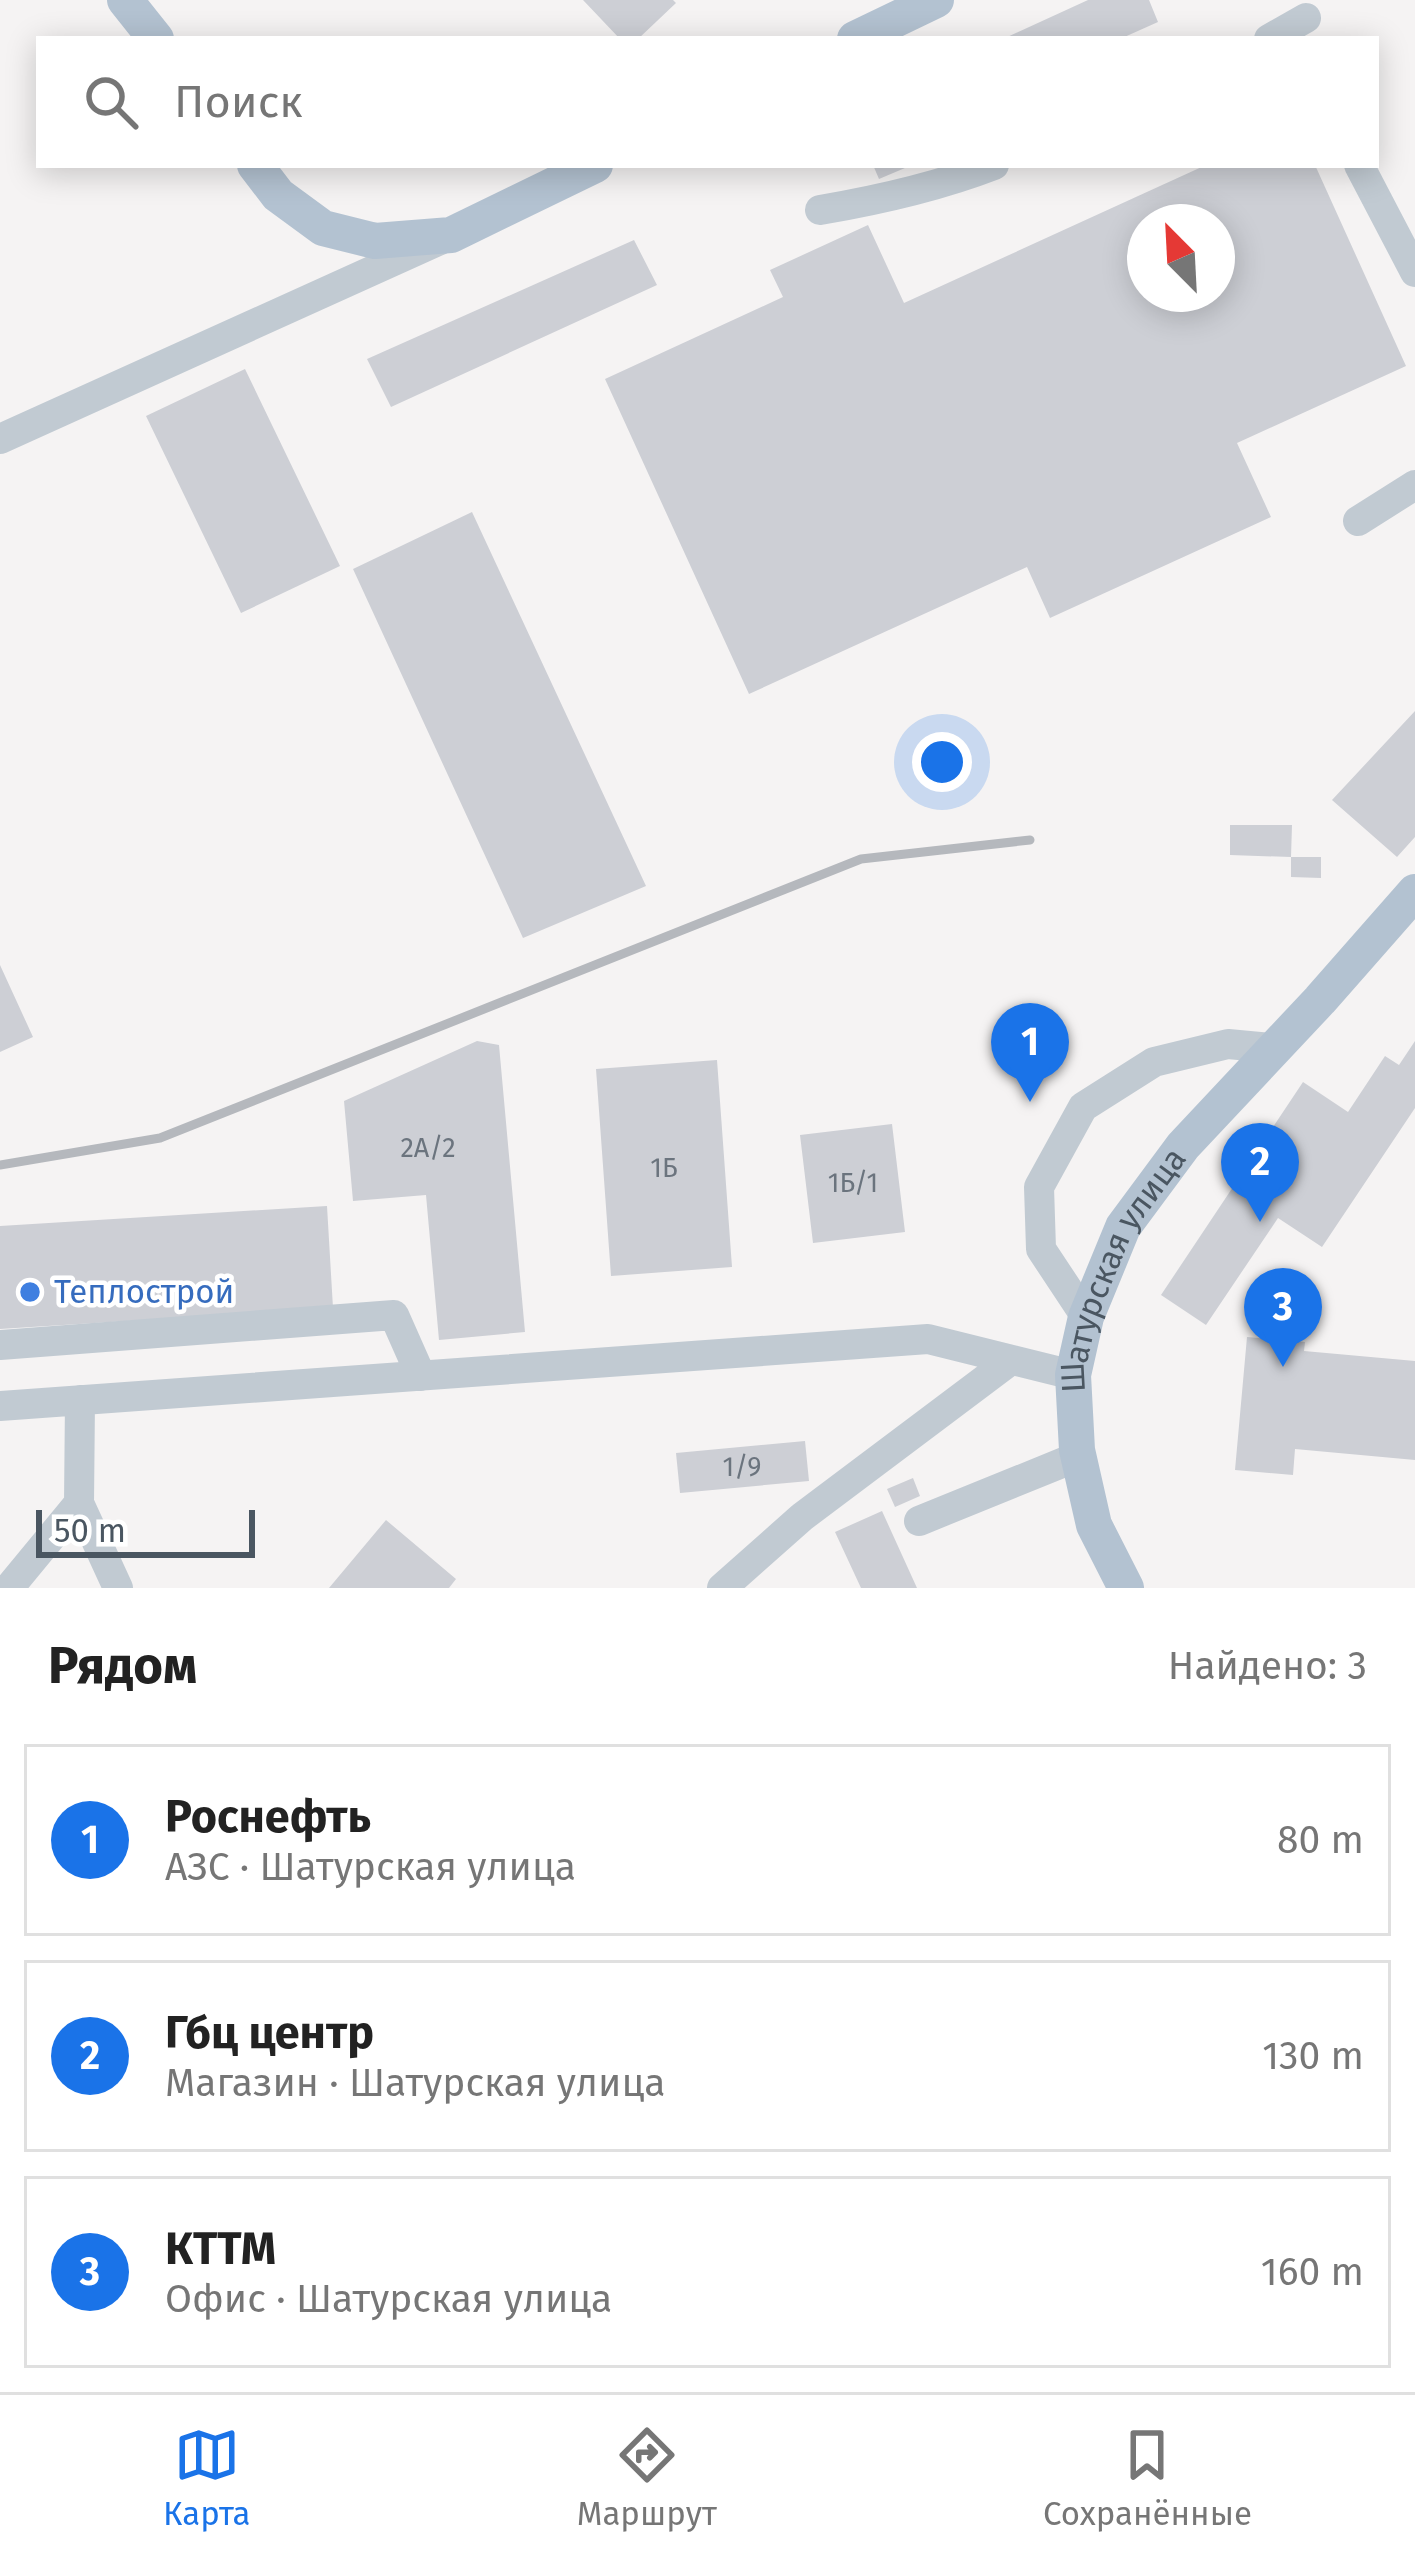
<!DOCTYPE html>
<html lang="ru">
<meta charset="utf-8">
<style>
:root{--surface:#fff;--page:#f2f2f2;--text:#222;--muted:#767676;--line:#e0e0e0;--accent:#1a73e8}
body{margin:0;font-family:"Fira Sans",sans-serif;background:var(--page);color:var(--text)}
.compass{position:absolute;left:1127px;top:204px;width:108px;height:108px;border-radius:50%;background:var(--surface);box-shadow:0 6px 30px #0003;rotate:336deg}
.scale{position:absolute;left:36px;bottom:30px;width:219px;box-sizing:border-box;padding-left:12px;border:6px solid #4a5661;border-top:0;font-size:33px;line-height:42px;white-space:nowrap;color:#4a5661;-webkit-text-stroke:9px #fff;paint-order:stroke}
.you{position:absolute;left:942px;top:762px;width:42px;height:42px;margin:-30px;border:9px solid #fff;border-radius:50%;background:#1a73e8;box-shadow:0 0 0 18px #1a73e833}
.badge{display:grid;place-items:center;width:78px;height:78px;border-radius:50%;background:var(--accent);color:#fff;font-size:39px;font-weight:700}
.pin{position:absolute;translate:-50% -99px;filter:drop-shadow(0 3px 6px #0008)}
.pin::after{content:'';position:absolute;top:63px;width:42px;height:36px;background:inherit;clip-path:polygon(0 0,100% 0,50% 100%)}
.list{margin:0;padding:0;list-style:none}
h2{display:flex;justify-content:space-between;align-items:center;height:156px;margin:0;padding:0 48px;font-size:51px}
h2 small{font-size:39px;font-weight:400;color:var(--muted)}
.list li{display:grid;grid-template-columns:78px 1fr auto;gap:36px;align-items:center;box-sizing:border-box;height:192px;margin:0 24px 24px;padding:0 24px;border:3px solid var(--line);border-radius:0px}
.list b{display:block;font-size:45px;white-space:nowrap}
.list p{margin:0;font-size:39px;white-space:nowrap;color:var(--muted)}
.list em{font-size:39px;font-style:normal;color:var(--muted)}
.icon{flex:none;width:66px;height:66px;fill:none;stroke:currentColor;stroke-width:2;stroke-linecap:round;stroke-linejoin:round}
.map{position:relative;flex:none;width:1415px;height:1588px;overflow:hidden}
.search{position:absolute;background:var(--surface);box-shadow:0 6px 30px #0003;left:36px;right:36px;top:36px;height:132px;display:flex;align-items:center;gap:30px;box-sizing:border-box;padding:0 42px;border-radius:0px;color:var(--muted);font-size:45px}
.sheet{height:804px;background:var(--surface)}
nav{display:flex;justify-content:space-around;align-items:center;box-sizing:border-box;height:168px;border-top:3px solid var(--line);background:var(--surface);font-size:33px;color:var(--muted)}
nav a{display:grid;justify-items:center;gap:6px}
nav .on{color:var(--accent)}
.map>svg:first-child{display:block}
.building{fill:#cdcfd5;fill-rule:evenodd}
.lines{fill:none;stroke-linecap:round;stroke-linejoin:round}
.minor{stroke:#c1cad2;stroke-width:30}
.major{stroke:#b3c2d1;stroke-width:36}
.rail{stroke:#b5b8bd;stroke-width:9}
.shop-dot{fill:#3f7fe0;stroke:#fff;stroke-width:4.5}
.labels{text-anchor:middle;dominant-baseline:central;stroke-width:9;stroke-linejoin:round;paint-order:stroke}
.number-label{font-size:27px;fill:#6b747e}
.street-label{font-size:33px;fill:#4a5661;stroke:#fff}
.shop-label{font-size:33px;fill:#366cbe;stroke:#fff;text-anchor:start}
</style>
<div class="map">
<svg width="1415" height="1588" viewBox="0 0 1415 1588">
<rect width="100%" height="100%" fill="#f5f3f3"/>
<path class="building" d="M 583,0 L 673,0 L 676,3 L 638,39 L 620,39 Z
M 1088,0 L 1149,0 L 1158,22 L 1120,39 L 1003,39 Z
M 873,165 L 912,165 L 879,179 Z
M 1206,165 L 1315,165 L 1406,366 L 1237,443 L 1271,517 L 1050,618 L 1027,567 L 749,694 L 605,379 L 783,297 L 770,270 L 868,225 L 904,303 ZM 1145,222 L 1217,222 L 1217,294 L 1145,294 Z
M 634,240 L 657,285 L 391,407 L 367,359 Z
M 245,369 L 340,566 L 241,613 L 146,416 Z
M 472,512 L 646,886 L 523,938 L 353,569 Z
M 1415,711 L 1415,837 L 1397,857 L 1332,800 Z
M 1230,825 L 1292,825 L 1291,857 L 1230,855 Z
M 1291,857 L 1321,857 L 1321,878 L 1291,877 Z
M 0,965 L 33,1037 L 0,1052 Z
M 477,1041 L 499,1045 L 525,1332 L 439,1340 L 426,1195 L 353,1201 L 344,1101 Z
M 1415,1041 L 1415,1108 L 1322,1247 L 1278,1218 L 1206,1325 L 1161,1295 L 1303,1082 L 1348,1112 L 1385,1056 L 1399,1065 Z
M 717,1060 L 732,1267 L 611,1276 L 596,1069 Z
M 892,1124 L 905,1232 L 813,1243 L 800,1135 Z
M 327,1206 L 333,1308 L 0,1329 L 0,1226 Z
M 1247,1337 L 1305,1342 L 1304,1351 L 1415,1361 L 1415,1460 L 1295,1449 L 1293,1475 L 1235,1470 Z
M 805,1441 L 809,1481 L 680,1493 L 676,1453 Z
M 913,1478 L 920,1496 L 895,1507 L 887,1489 Z
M 882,1511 L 917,1588 L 861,1588 L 835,1532 Z
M 386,1520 L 456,1579 L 449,1588 L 329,1588 Z"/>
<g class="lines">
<path class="minor" d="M 1269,39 L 1306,18
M 1359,165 L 1415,272
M 820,210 C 879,200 937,187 994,165
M 0,439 L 440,240
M 1358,521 L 1415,485
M 1086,1317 L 1041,1249 L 1039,1187 L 1083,1107 L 1154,1062 L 1228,1044 L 1272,1048
M 0,1345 L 394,1315 L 421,1376
M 80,1400 L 79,1503 L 118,1588
M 0,1406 L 928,1339 L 1073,1375
M 919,1521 L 1079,1456
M 9,1588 L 79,1503
M 722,1588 L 802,1517 L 1011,1360"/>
<g class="major">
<path d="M 125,0 L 156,39"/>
<path d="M 855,39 L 936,0"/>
<path d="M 255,165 L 278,195 L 323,228 L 375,241 L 451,235 L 595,165"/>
<path id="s1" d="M 1126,1588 L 1094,1525 L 1077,1450 L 1073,1375 L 1086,1317 L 1123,1227 L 1183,1146 L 1320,1000 L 1415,892"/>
</g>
<path class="rail" d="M 0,1165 L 160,1138 L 861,859 L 1030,840"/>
</g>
<circle class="shop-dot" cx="30" cy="1292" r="12"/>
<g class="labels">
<g class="number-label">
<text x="428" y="1148">2А/2</text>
<text x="664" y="1168">1Б</text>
<text x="853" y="1183">1Б/1</text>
<text x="742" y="1467">1/9</text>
</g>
<g class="street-label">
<text stroke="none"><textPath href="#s1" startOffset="339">Шатурская улица</textPath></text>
</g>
<g class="shop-label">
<text x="54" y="1292">Теплострой</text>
</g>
</g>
</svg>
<svg class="compass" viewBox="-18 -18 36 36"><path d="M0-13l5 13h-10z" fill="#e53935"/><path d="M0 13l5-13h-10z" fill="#767676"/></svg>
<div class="scale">50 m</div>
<div class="you"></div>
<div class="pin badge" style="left:1030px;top:1102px">1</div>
<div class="pin badge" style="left:1260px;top:1222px">2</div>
<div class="pin badge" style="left:1283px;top:1367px">3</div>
<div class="search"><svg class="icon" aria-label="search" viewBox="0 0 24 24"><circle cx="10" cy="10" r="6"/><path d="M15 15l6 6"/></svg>Поиск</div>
</div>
<section class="sheet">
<h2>Рядом<small>Найдено: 3</small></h2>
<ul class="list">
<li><span class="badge">1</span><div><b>Роснефть</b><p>АЗС · Шатурская улица</p></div><em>80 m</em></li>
<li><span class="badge">2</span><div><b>Гбц центр</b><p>Магазин · Шатурская улица</p></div><em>130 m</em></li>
<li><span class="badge">3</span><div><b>КТТМ</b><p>Офис · Шатурская улица</p></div><em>160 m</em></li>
</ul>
</section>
<nav>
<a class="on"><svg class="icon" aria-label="map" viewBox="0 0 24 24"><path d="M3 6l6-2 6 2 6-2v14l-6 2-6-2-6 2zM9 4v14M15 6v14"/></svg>Карта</a>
<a><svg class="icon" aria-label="directions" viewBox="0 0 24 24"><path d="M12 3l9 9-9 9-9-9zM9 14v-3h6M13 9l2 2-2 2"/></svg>Маршрут</a>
<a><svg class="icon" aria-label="saved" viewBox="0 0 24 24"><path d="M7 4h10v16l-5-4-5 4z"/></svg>Сохранённые</a>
</nav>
